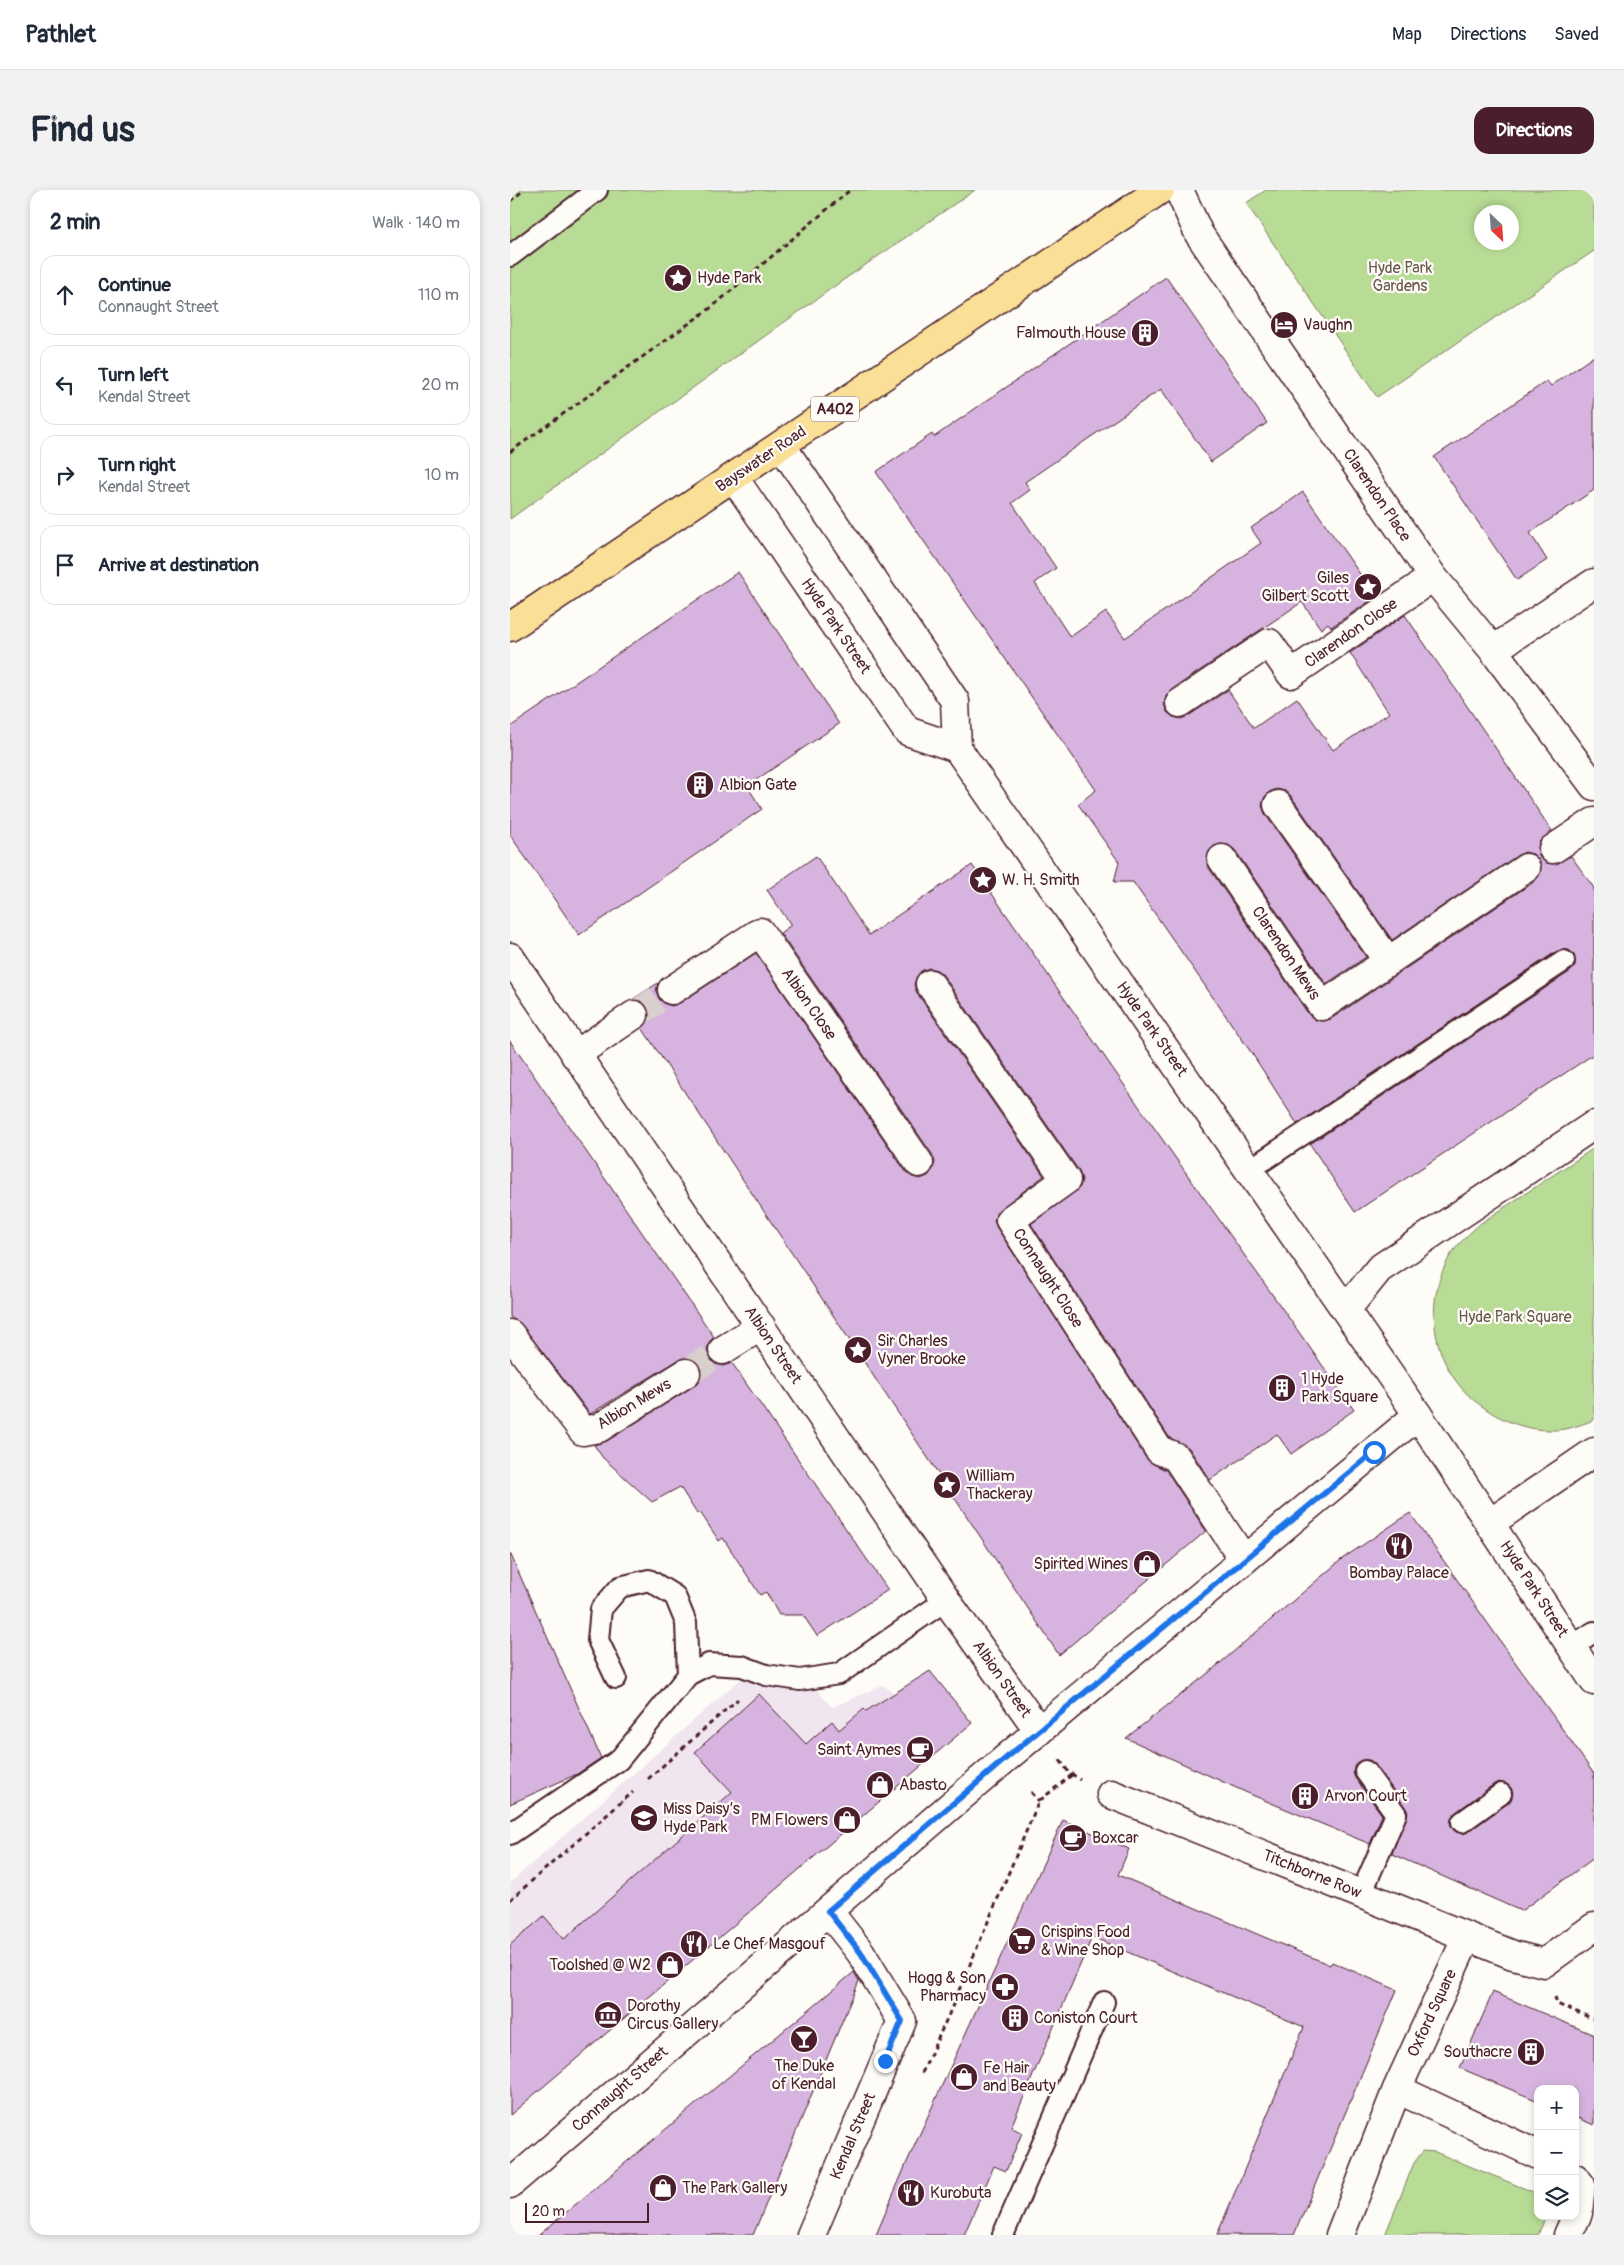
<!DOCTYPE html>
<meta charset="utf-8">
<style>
:root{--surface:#fff;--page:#f2f2f3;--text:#1f2937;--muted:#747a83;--line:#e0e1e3;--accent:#4a1f2b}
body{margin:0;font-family:Pangolin,sans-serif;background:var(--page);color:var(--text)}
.controls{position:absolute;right:15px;bottom:15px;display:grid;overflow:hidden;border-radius:10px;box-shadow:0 2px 8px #0003}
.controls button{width:45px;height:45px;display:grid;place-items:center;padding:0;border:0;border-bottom:1px solid var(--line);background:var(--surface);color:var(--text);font:25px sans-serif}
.compass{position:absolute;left:964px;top:15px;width:45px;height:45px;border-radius:50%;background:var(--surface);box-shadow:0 2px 8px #0003;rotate:155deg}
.scale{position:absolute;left:15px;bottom:12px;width:124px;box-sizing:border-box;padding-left:5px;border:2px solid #4a1f2b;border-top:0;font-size:14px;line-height:18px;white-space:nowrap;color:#4a1f2b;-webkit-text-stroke:4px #fdfcf7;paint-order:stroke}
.stop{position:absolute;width:15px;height:15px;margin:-11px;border:4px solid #1a73e8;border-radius:50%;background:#fff}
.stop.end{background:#1a73e8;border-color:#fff;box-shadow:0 1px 5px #0008}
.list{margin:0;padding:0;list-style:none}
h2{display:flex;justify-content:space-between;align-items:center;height:65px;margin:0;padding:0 20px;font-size:21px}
h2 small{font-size:16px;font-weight:400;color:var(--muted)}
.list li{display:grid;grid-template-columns:32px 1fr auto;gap:15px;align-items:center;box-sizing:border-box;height:80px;margin:0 10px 10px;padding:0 10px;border:1px solid var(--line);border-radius:15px}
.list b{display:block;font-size:19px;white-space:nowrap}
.list p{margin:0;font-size:16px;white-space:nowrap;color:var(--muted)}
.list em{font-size:16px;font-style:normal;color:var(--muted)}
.icon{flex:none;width:28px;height:28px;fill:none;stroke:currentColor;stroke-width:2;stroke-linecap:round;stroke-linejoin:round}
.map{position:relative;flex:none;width:1084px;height:2045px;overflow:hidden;border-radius:15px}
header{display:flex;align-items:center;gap:30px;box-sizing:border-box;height:70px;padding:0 25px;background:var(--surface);border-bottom:1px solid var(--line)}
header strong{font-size:24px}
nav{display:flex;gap:28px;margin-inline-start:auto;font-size:18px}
.intro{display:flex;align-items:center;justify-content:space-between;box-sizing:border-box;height:120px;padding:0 30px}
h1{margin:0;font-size:35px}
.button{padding:12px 22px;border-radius:15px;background:var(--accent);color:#fff;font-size:18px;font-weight:700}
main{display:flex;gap:30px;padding:0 30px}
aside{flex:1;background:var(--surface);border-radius:15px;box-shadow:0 2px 8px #0003}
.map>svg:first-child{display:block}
.built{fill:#f1e6f0}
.green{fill:#b8db96;stroke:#817d60;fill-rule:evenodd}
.building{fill:#d6b4df;stroke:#4a1f2b;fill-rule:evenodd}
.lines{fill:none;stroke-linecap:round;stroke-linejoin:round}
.street-tunnel{stroke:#d9d0ce;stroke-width:28;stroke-dasharray:28 14;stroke-linecap:butt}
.lane-casing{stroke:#4a1f2b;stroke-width:24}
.street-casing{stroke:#4a1f2b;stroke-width:31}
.secondary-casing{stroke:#4a1f2b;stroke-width:31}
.primary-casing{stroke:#4a1f2b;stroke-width:31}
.path{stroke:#4a1f2b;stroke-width:3;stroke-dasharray:5 4;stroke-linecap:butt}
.lane{stroke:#fdfcf7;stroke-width:20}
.street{stroke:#fdfcf7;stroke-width:28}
.secondary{stroke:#fdfcf7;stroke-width:28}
.primary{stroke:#fadf96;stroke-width:28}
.route{stroke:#1a73e8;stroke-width:6}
.labels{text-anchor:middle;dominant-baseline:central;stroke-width:4.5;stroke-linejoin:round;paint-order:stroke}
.shield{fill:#fdfcf7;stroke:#806168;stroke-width:1}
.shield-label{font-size:15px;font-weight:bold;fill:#4a1f2b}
.park-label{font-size:16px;fill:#6b574b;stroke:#fdfcf7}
.poi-label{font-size:16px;fill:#4a1f2b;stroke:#fdfcf7;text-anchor:start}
.street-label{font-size:16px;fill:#4a1f2b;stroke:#fdfcf7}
</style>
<header>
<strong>Pathlet</strong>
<nav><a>Map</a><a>Directions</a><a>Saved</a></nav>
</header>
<div class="intro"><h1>Find us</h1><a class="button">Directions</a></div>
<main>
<aside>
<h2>2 min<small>Walk · 140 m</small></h2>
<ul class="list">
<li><svg class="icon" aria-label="ahead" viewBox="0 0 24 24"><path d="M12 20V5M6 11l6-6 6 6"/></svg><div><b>Continue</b><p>Connaught Street</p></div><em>110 m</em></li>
<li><svg class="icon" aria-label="left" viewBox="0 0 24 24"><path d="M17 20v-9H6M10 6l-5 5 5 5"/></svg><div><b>Turn left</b><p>Kendal Street</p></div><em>20 m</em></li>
<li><svg class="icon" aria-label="right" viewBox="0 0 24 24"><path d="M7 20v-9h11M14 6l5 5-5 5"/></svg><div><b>Turn right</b><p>Kendal Street</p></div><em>10 m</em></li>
<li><svg class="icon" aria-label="arrive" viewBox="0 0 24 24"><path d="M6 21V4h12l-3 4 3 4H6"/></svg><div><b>Arrive at destination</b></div></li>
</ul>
</aside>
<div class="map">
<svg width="1084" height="2045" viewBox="0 0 1084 2045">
<rect width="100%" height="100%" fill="#fdfcf7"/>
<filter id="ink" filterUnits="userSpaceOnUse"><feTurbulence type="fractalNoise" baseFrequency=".02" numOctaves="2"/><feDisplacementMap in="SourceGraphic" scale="10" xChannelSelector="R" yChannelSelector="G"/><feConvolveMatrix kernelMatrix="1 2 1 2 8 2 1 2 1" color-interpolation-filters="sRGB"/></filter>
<g filter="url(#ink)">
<path class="built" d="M 420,1481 L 462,1533 L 0,1926 L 0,1693 L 235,1485 L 251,1494 L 273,1500 L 305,1498 L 322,1517 L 373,1495 L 385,1504 Z"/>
<path class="green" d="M 0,0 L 465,0 L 329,93 L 0,329 Z
M 756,0 L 1084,0 L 1084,61 L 867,207 L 736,13 ZM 1002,22 L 1002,52 L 972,52 L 972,22 Z
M 1084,958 L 1084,1230 C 1070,1235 1055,1241 1040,1240 C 1016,1240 992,1231 973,1217 C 924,1184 910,1117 940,1066 C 948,1053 960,1043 971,1033 Z
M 913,1961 L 925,1962 L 1028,2004 L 1028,2026 L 1036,2026 L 1028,2045 L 875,2045 L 904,1973 Z"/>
<path class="building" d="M 656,87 L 757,233 L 701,272 L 651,199 L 515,292 L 520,300 L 502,313 L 546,378 L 525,393 L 560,447 L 596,422 L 615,448 L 751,353 L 741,338 L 793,302 L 866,407 L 821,437 L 818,433 L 811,439 L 792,412 L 661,500 L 656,506 L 654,514 L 657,522 L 663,527 L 671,529 L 678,526 L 718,500 L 744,538 L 787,508 L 823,560 L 879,523 L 840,463 L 895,425 L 1042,641 L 1029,652 L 1028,660 L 1030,668 L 1036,673 L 1044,674 L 1061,666 L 1084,698 L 1084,864 L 845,1022 L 800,954 L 1061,781 L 1065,776 L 1064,765 L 1059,760 L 1047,761 L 787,934 L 745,868 L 623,692 L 604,692 L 609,672 L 568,614 L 586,600 L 366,282 L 422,244 L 424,247 ZM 767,599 L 775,601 L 781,606 L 882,750 L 1008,665 L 1015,662 L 1023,664 L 1029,670 L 1031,676 L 1030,684 L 1025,691 L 821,829 L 814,831 L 806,830 L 799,825 L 699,678 L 697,671 L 698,663 L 704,656 L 710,654 L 718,655 L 725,660 L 816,794 L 856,767 L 755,624 L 752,616 L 754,608 L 759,602 Z
M 1084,166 L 1084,300 L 1020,343 L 1037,370 L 1007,390 L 924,267 L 1037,191 L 1041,196 Z
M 228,382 L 329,534 L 237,596 L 252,619 L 69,745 L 0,645 L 0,537 Z
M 306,666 L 359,745 L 462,675 L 628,915 L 844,1220 L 781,1264 L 767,1244 L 700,1290 L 679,1258 L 659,1247 L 521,1034 L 565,1002 L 570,997 L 572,989 L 569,981 L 433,785 L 427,780 L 419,778 L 411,781 L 406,788 L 404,795 L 407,803 L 534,986 L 491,1018 L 486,1024 L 484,1031 L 487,1038 L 636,1268 L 643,1274 L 656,1280 L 696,1341 L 549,1465 L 132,838 L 138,831 L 139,823 L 137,816 L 130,811 L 123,809 L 148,793 L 146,801 L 149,809 L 155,814 L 162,816 L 170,813 L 246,763 L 396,982 L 402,987 L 410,989 L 418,986 L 423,979 L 425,972 L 422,964 L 270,743 L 281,735 L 257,700 Z
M 0,851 L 204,1147 L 199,1152 L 197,1160 L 200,1169 L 205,1174 L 213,1176 L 222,1173 L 378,1400 L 307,1446 L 293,1425 L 269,1425 L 256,1402 L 250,1405 L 213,1348 L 209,1351 L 190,1322 L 187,1324 L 170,1297 L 142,1312 L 93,1268 L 84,1255 L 97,1251 L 184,1196 L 190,1191 L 192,1183 L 189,1174 L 184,1169 L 176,1167 L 168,1170 L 80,1224 L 12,1135 L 0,1127 Z
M 900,1323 L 1084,1584 L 1084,1668 L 1011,1721 L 882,1664 L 898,1622 L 865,1574 L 859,1570 L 848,1572 L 843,1582 L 845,1588 L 872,1625 L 860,1654 L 742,1605 L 616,1548 L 702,1480 L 832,1369 ZM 990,1592 L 1001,1598 L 1003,1603 L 998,1613 L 958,1642 L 953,1644 L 943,1639 L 940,1633 L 945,1623 L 984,1594 Z
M 0,1363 L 91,1568 L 67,1584 L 0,1614 Z
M 420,1481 L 462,1533 L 0,1925 L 0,1755 L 34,1726 L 54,1749 L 222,1602 L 185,1562 L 249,1504 L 296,1554 L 322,1531 L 329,1540 L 354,1519 L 356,1521 Z
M 553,1630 L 619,1659 L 608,1685 L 820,1775 L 822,1772 L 887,1800 L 784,2045 L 707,2045 L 794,1837 L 582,1747 L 501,1937 L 512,1943 L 496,1981 L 484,1976 L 454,2045 L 366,2045 L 397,1972 Z
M 344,1782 L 349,1791 L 243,2045 L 29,2045 Z
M 983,1802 L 1084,1845 L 1084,1935 L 1065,1927 L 1065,1899 L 1028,1899 L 1028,1911 L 950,1878 Z"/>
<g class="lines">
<path class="street-tunnel" d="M 124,825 L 162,800
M 176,1183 L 213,1160"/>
<defs>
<path id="lane" d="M 0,66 L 87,0
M 739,980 L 1054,771
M 1062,1456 L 1084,1442
M 106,1488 L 88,1450 L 91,1419 L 110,1397 L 139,1390 L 165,1406 L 176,1433 L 178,1485
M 952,1632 L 991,1604
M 0,1644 L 109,1570 L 178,1485 L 199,1474 L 232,1476 L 256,1485 L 290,1490 L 329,1484 L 436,1410
M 851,1704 L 886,1624 L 855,1581
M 493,2045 L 594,1812"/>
<path id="street" d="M 669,0 L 689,44 L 923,387 L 983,460 L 1084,596
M 983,460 L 1084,393
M 670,513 L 759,453 L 781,484 L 923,387
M 768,615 L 878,771
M 1043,659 L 1084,632
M 712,669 L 812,816 L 1016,678
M 0,767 L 436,1410 L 529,1541
M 420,794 L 556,990 L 500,1030 L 649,1260 L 666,1267 L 734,1370
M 162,800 L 250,742 L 409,973
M 65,865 L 124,825
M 0,1144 L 73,1241 L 89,1238 L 176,1183
M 213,1160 L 251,1136
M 908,1225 L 1084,1491
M 980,1333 L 1084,1262
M 601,1604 L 1003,1765 L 1034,1773 L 1084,1737
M 887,1899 L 1028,1965
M 301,2045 L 392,1831 L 351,1763 L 318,1721
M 830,2045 L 887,1899 L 957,1747
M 1058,2045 L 1068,2023 L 1071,1995 L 1065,1988"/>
<path id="secondary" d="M 224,288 L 397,541 L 447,558
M 836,1120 L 869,1079 L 1084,935
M 0,1994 L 495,1569 L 908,1225 L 447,558 L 445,511 L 271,255"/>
<path id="primary" d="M 0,437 L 650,0"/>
</defs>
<use href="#lane" class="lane-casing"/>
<use href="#street" class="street-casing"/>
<use href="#secondary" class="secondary-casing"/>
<use href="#primary" class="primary-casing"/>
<path class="path" d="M 0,11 L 14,0
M 0,262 L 202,117 L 340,0
M 550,1570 L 557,1580 L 570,1590
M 138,1589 L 228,1509
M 521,1602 L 529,1611
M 0,1710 L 123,1602
M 1045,1807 L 1047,1814 L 1084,1829
M 412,1883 L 439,1824 L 529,1611 L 563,1584"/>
<use href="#lane" class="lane"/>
<use href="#street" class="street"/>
<use href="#secondary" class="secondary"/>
<use href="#primary" class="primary"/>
</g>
</g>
<g class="lines" filter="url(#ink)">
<path class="route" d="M 375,1871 L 392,1831 L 351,1763 L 318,1721 L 495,1569 L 864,1262"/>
</g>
<defs>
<symbol id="sight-disc" viewBox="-11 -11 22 22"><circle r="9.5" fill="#4a1f2b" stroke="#fdfcf7"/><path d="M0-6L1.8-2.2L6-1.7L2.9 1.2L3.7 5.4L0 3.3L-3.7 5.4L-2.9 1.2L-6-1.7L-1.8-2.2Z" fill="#fff"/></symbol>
<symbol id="hotel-disc" viewBox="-11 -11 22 22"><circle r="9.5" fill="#4a1f2b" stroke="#fdfcf7"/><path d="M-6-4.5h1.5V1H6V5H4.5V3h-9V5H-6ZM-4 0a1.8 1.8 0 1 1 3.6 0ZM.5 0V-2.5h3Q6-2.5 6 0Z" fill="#fff"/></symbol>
<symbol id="building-disc" viewBox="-11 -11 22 22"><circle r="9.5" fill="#4a1f2b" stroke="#fdfcf7"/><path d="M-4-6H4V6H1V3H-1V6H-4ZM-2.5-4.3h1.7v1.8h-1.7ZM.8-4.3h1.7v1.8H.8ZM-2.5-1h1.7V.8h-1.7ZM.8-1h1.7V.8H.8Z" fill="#fff"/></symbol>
<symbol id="restaurant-disc" viewBox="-11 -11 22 22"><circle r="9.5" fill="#4a1f2b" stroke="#fdfcf7"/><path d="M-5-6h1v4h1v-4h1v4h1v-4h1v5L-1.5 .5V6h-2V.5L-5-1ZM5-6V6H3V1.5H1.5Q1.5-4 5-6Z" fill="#fff"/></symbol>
<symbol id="shop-disc" viewBox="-11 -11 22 22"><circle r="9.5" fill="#4a1f2b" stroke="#fdfcf7"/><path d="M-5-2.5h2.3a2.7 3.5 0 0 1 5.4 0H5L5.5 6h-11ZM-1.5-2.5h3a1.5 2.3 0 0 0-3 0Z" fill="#fff"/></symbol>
<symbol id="cafe-disc" viewBox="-11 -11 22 22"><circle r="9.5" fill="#4a1f2b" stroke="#fdfcf7"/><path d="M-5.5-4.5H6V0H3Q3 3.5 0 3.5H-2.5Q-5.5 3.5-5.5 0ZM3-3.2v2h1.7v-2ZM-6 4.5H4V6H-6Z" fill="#fff"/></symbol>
<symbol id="school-disc" viewBox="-11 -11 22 22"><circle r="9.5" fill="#4a1f2b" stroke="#fdfcf7"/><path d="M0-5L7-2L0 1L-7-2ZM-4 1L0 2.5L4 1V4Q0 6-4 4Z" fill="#fff"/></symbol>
<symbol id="supermarket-disc" viewBox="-11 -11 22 22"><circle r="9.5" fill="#4a1f2b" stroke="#fdfcf7"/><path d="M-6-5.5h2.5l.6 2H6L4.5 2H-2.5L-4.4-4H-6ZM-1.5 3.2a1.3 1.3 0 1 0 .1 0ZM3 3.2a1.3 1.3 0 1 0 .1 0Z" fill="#fff"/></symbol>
<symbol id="pharmacy-disc" viewBox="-11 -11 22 22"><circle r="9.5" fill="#4a1f2b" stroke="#fdfcf7"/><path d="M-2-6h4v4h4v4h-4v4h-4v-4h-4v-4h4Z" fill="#fff"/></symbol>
<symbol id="museum-disc" viewBox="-11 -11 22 22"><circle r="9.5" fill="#4a1f2b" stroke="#fdfcf7"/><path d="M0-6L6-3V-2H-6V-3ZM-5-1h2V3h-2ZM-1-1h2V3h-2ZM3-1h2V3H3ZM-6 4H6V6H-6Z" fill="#fff"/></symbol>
<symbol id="bar-disc" viewBox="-11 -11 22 22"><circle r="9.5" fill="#4a1f2b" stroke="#fdfcf7"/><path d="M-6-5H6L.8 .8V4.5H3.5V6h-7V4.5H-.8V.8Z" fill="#fff"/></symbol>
</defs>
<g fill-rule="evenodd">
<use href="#sight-disc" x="152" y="72" width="32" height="32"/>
<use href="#hotel-disc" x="758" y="119" width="32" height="32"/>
<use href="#building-disc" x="619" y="127" width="32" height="32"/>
<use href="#sight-disc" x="842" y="381" width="32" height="32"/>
<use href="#building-disc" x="174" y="579" width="32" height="32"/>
<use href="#sight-disc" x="457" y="674" width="32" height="32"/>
<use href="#sight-disc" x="332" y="1144" width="32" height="32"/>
<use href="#building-disc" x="756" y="1182" width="32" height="32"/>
<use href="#sight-disc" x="421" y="1279" width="32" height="32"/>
<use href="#restaurant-disc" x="873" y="1340" width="32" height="32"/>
<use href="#shop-disc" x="621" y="1358" width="32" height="32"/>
<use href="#cafe-disc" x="394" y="1544" width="32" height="32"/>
<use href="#shop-disc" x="354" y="1579" width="32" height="32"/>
<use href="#building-disc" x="779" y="1590" width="32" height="32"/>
<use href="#school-disc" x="118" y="1612" width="32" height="32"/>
<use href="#shop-disc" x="321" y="1614" width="32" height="32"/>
<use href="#cafe-disc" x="547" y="1632" width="32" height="32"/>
<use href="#supermarket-disc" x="496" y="1735" width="32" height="32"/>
<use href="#restaurant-disc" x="168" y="1738" width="32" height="32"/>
<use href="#shop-disc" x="144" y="1759" width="32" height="32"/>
<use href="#pharmacy-disc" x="479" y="1781" width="32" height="32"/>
<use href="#museum-disc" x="82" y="1809" width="32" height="32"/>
<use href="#building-disc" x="489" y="1812" width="32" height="32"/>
<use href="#bar-disc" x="278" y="1833" width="32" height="32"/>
<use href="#building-disc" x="1005" y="1846" width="32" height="32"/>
<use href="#shop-disc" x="438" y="1871" width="32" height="32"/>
<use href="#shop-disc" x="137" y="1982" width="32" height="32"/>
<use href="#restaurant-disc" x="385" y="1987" width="32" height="32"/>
</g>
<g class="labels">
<rect class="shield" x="301" y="206.5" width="48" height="25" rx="4"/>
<g class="shield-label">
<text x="325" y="219">A402</text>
</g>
<g class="park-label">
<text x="890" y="78">Hyde Park<tspan x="890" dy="18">Gardens</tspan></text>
<text x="1005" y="1127">Hyde Park Square</text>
</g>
<g class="poi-label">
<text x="187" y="88">Hyde Park</text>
<text x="793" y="135">Vaughn</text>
<text x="616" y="143" text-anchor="end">Falmouth House</text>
<text x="839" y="388" text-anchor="end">Giles<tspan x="839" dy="18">Gilbert Scott</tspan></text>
<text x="209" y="595">Albion Gate</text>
<text x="492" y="690">W. H. Smith</text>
<text x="367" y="1151">Sir Charles<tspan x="367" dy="18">Vyner Brooke</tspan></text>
<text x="791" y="1189">1 Hyde<tspan x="791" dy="18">Park Square</tspan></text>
<text x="456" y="1286">William<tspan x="456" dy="18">Thackeray</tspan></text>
<text x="618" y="1374" text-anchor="end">Spirited Wines</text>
<text x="889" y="1383" text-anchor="middle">Bombay Palace</text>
<text x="391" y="1560" text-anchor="end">Saint Aymes</text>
<text x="389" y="1595">Abasto</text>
<text x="814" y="1606">Arvon Court</text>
<text x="153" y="1619">Miss Daisy’s<tspan x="153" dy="18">Hyde Park</tspan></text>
<text x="318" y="1630" text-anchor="end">PM Flowers</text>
<text x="582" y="1648">Boxcar</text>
<text x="531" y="1742">Crispins Food<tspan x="531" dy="18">&amp; Wine Shop</tspan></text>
<text x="203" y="1754">Le Chef Masgouf</text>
<text x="141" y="1775" text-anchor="end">Toolshed @ W2</text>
<text x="476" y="1788" text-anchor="end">Hogg &amp; Son<tspan x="476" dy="18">Pharmacy</tspan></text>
<text x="117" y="1816">Dorothy<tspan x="117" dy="18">Circus Gallery</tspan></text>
<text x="524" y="1828">Coniston Court</text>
<text x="1002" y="1862" text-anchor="end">Southacre</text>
<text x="294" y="1876" text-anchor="middle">The Duke<tspan x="294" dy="18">of Kendal</tspan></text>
<text x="473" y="1878">Fe Hair<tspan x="473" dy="18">and Beauty</tspan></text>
<text x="172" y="1998">The Park Gallery</text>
<text x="420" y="2003">Kurobuta</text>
</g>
<g class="street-label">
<text transform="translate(251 269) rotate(-34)">Bayswater Road</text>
<text transform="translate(867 305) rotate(56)">Clarendon Place</text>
<text transform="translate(326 436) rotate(56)">Hyde Park Street</text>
<text transform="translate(841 443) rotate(-35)">Clarendon Close</text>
<text transform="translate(776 763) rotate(56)">Clarendon Mews</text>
<text transform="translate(299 814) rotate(55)">Albion Close</text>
<text transform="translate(642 839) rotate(55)">Hyde Park Street</text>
<text transform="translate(538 1088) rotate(57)">Connaught Close</text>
<text transform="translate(263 1155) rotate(56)">Albion Street</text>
<text transform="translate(124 1214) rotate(-31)">Albion Mews</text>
<text transform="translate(1024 1399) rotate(57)">Hyde Park Street</text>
<text transform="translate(492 1489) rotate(55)">Albion Street</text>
<text transform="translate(802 1684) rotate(22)">Titchborne Row</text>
<text transform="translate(922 1823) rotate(-65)">Oxford Square</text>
<text transform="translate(110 1899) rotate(-41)">Connaught Street</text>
<text transform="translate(343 1946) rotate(-67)">Kendal Street</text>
</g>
</g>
</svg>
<div class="controls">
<button>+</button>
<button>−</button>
<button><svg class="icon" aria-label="layers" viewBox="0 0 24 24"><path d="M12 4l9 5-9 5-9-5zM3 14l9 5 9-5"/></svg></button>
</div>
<svg class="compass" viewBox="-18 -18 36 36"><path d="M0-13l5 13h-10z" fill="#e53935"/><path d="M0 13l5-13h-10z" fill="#747a83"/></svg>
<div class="scale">20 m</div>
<div class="stop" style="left:864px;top:1262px"></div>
<div class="stop end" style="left:375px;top:1871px"></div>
</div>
</main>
